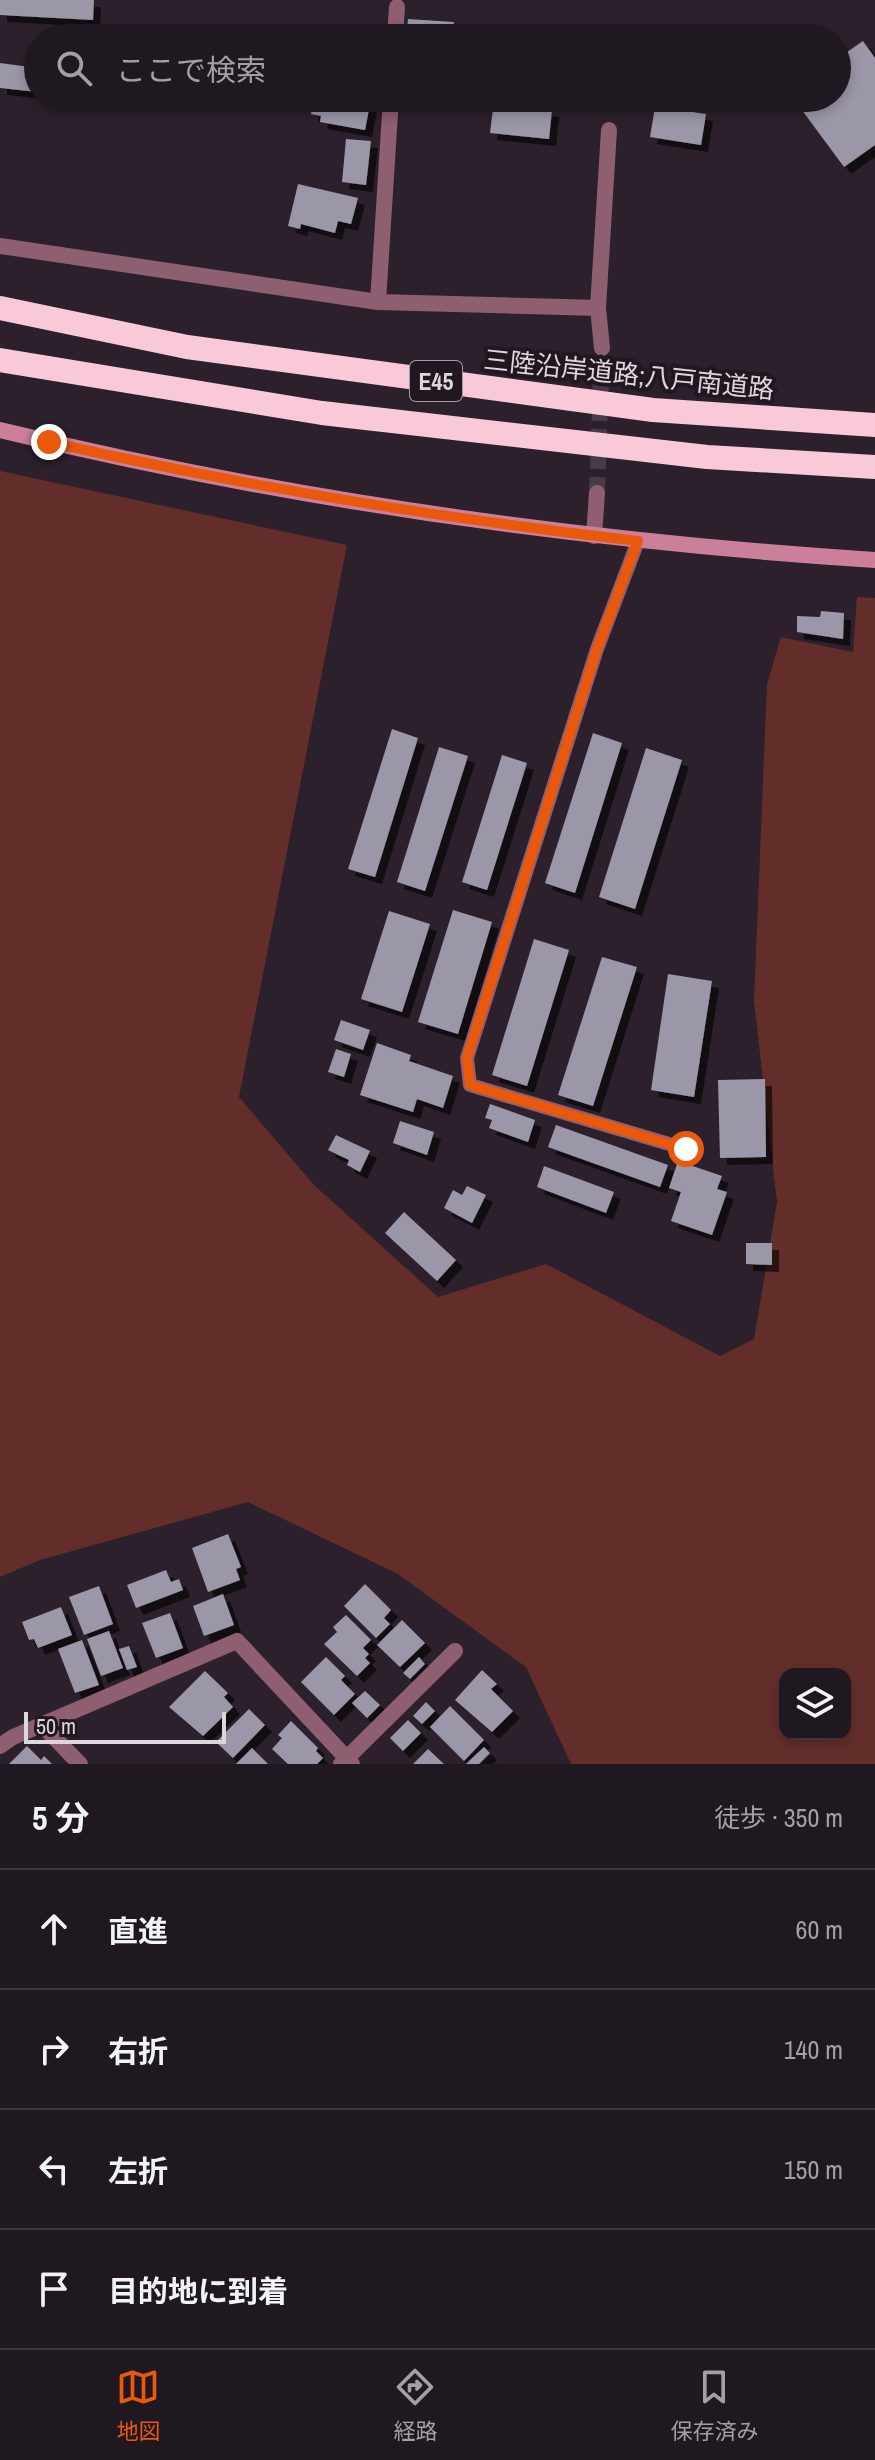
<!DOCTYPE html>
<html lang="ja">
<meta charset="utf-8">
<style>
:root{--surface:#201820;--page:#2d252d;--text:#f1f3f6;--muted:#a2a0a5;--line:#3d373e;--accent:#ea580c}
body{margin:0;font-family:"Archivo Narrow","Noto Sans JP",sans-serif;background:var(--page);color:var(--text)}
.controls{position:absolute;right:24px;bottom:24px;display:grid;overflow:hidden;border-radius:16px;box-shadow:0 4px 12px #0003}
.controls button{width:72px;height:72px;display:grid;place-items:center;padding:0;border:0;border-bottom:2px solid var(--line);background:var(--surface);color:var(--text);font:40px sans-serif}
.scale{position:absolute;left:24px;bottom:20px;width:202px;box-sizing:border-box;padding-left:8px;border:4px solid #ddd6dd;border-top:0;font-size:22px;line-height:28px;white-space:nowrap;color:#ddd6dd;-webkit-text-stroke:6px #211721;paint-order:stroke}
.stop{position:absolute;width:24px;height:24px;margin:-18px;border:6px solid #ea580c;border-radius:50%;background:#fff}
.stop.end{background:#ea580c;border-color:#fff;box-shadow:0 2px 8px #0008}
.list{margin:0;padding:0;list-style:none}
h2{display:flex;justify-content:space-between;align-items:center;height:104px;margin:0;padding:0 32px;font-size:34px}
h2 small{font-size:26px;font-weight:400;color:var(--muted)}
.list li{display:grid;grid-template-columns:52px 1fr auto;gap:24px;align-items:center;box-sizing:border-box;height:120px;padding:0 32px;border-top:2px solid var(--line)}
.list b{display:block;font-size:30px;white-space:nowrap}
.list em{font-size:26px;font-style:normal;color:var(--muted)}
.icon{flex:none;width:44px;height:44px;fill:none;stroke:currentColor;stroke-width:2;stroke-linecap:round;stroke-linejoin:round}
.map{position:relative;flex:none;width:875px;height:1764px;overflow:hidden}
.search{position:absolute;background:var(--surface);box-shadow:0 4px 12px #0003;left:24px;right:24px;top:24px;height:88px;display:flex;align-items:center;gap:20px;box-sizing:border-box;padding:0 28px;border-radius:44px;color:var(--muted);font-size:30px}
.sheet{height:584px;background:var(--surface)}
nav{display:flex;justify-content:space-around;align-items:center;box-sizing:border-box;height:112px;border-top:2px solid var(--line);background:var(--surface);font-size:22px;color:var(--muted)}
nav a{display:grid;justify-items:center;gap:4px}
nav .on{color:var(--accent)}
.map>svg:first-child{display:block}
.green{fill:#632e2a;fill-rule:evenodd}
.building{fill:#9b97a8;filter:url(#shadow)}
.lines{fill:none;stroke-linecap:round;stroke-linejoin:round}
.street-tunnel{stroke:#463b46;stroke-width:16;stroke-dasharray:16 8;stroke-linecap:butt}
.lane{stroke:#8e5f70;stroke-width:14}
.street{stroke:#8e5f70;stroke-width:16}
.secondary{stroke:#cb7f9b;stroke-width:16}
.highway{stroke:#fac9d9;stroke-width:24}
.route{stroke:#ea580c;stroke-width:10}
.labels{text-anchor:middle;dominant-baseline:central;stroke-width:8;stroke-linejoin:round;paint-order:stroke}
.shield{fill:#211721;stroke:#a59da5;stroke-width:2}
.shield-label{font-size:24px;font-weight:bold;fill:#ddd6dd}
.street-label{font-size:26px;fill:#ddd6dd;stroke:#211721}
</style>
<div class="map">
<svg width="875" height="1764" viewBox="0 0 875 1764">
<defs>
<filter id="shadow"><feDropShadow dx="7" dy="7" stdDeviation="0" flood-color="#0009"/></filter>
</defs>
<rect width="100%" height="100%" fill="#2b202b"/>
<path class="green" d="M 0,471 L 347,545 L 239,1097 L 313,1184 L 438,1297 L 546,1264 L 720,1356 L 754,1339 L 777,1202 L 754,1001 L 767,684 L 781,637 L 853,652 L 857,597 L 875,598 L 875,1764 L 571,1764 L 526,1667 L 398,1574 L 248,1502 L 40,1560 L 0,1577 ZM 785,1674 L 845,1674 L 845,1734 L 785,1734 Z"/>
<path class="building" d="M 0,0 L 94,0 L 93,20 L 0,15 Z
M 408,19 L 454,22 L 453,38 L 406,38 Z
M 863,41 L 875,58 L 875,145 L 844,167 L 793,98 L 837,98 L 837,59 Z
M 0,63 L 38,68 L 38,92 L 0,88 Z
M 314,98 L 370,104 L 365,130 L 320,122 L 321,116 L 311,114 Z
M 667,103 L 693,106 L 692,112 L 706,114 L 701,145 L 650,137 L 655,107 L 666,108 Z
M 503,105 L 552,110 L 549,139 L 490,133 L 493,109 L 502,110 Z
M 346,139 L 371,141 L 366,185 L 342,182 Z
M 298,184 L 358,198 L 351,224 L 338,221 L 335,233 L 301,224 L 300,229 L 288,226 Z
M 821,611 L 844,613 L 843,639 L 797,632 L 797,616 L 820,617 Z
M 392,729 L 418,738 L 375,877 L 348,869 Z
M 593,733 L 622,743 L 575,893 L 545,883 Z
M 439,747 L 468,756 L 425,891 L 397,882 Z
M 646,748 L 682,760 L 635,909 L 599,897 Z
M 502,755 L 527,763 L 487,890 L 462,882 Z
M 453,910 L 492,922 L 458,1034 L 418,1022 Z
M 389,911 L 430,924 L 402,1012 L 361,999 Z
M 534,939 L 569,950 L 527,1086 L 492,1075 Z
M 602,957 L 637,967 L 593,1106 L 558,1095 Z
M 668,974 L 712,981 L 694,1097 L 651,1090 Z
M 341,1020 L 370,1030 L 363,1050 L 334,1040 Z
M 377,1043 L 411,1055 L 409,1061 L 453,1076 L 443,1108 L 417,1099 L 413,1112 L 360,1095 Z
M 336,1049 L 351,1054 L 344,1077 L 328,1072 Z
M 765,1079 L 766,1157 L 720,1158 L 718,1080 Z
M 490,1104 L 535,1120 L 528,1142 L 489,1128 L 492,1120 L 485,1118 Z
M 400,1121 L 434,1132 L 427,1155 L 393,1143 Z
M 556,1125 L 668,1165 L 660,1187 L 548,1147 Z
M 336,1135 L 370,1151 L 360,1172 L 347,1165 L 349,1160 L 328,1150 Z
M 678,1161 L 722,1176 L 717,1189 L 727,1192 L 712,1235 L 671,1221 L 681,1192 L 669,1188 Z
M 544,1166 L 614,1192 L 606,1213 L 537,1187 Z
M 467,1186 L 486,1195 L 472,1223 L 444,1208 L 453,1190 L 462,1195 Z
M 404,1212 L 456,1260 L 437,1281 L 385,1233 Z
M 746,1243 L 772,1243 L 772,1265 L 746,1264 Z
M 228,1534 L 241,1567 L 236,1569 L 240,1580 L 208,1592 L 192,1548 Z
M 166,1570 L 171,1582 L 179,1579 L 183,1590 L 136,1608 L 127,1585 Z
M 365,1584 L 391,1610 L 384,1618 L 390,1624 L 376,1638 L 344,1606 Z
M 99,1586 L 113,1624 L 84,1635 L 69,1597 Z
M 223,1594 L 234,1625 L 204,1636 L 193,1606 Z
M 61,1607 L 72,1635 L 38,1648 L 34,1639 L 29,1640 L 22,1622 Z
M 170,1613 L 183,1648 L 156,1658 L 142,1623 Z
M 346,1615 L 371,1640 L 363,1648 L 369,1654 L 365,1658 L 370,1663 L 357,1676 L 324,1644 L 337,1632 L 333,1627 Z
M 402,1620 L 425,1643 L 400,1667 L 377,1645 Z
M 109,1631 L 123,1668 L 101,1676 L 87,1639 Z
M 82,1640 L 99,1685 L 75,1693 L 58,1649 Z
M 129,1646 L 137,1667 L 127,1670 L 119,1649 Z
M 326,1657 L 345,1676 L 341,1680 L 355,1694 L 334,1715 L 301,1682 Z
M 419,1657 L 425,1664 L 410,1679 L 403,1673 Z
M 482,1670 L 497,1684 L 491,1689 L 513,1711 L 492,1732 L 455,1700 Z
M 205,1671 L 228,1693 L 224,1697 L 233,1707 L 203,1736 L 169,1707 Z
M 365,1691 L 380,1705 L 367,1718 L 352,1703 Z
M 426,1702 L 435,1711 L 422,1724 L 413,1716 Z
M 450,1706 L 484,1740 L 464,1761 L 430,1727 Z
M 249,1709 L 265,1725 L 233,1758 L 216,1742 Z
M 408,1720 L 421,1733 L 403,1751 L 390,1738 Z
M 291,1721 L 318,1748 L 316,1751 L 323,1758 L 317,1764 L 288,1764 L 272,1749 L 282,1738 L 278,1735 Z
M 27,1746 L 41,1760 L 44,1756 L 52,1764 L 9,1764 Z
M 484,1747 L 490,1753 L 479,1764 L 466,1764 Z
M 252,1748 L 268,1764 L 236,1764 Z
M 428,1749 L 444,1764 L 413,1764 Z"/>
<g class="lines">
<path class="street-tunnel" d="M 597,493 L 602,348"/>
<path class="lane" d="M 638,541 L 597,649 L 467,1058 L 470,1085 L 686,1149"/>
<path class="street" d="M 395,38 L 397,7
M 0,246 L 378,302 L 598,308
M 378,302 L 391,98
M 602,348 L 598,308 L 609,130
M 594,536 L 597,493
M 42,1725 L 80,1764
M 0,1746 L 13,1737 L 237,1641 L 352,1764
M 341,1764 L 455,1651"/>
<path class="secondary" d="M 0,430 C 288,500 580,541 875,560"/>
<path class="highway" d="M 0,308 L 187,347 L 653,410 L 875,425
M 0,360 L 322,413 L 707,457 L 875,467"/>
</g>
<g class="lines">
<path class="route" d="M 49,442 C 243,486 439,518 638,541 L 597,649 L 467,1058 L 470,1085 L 686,1149"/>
</g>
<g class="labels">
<rect class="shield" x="410" y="361" width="52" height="40" rx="6"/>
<g class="shield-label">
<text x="436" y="381">E45</text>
</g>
<g class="street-label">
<text transform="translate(629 374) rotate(6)">三陸沿岸道路;八戸南道路</text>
</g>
</g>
</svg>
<div class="controls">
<button><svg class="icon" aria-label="layers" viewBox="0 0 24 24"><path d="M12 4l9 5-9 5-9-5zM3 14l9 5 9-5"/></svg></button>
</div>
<div class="scale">50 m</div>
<div class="stop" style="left:686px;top:1149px"></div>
<div class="stop end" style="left:49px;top:442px"></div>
<div class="search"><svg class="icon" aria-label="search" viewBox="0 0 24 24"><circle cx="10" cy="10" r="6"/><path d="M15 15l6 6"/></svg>ここで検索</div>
</div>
<section class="sheet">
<h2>5 分<small>徒歩 · 350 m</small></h2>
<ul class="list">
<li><svg class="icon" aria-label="ahead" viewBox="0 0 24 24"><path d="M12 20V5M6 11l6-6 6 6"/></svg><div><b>直進</b></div><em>60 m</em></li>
<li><svg class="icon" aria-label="right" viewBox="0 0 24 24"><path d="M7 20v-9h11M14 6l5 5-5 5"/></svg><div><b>右折</b></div><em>140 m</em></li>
<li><svg class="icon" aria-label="left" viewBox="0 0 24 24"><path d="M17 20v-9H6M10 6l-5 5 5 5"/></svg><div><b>左折</b></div><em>150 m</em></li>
<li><svg class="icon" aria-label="arrive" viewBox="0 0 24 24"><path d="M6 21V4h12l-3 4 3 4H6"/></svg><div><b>目的地に到着</b></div></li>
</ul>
</section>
<nav>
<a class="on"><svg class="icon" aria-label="map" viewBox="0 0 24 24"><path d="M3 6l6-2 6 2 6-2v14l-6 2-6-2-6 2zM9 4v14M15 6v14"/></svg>地図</a>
<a><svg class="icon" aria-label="directions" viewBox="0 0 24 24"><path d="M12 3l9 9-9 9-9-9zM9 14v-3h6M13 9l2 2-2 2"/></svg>経路</a>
<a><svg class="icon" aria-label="saved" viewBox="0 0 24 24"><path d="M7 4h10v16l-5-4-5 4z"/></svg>保存済み</a>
</nav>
